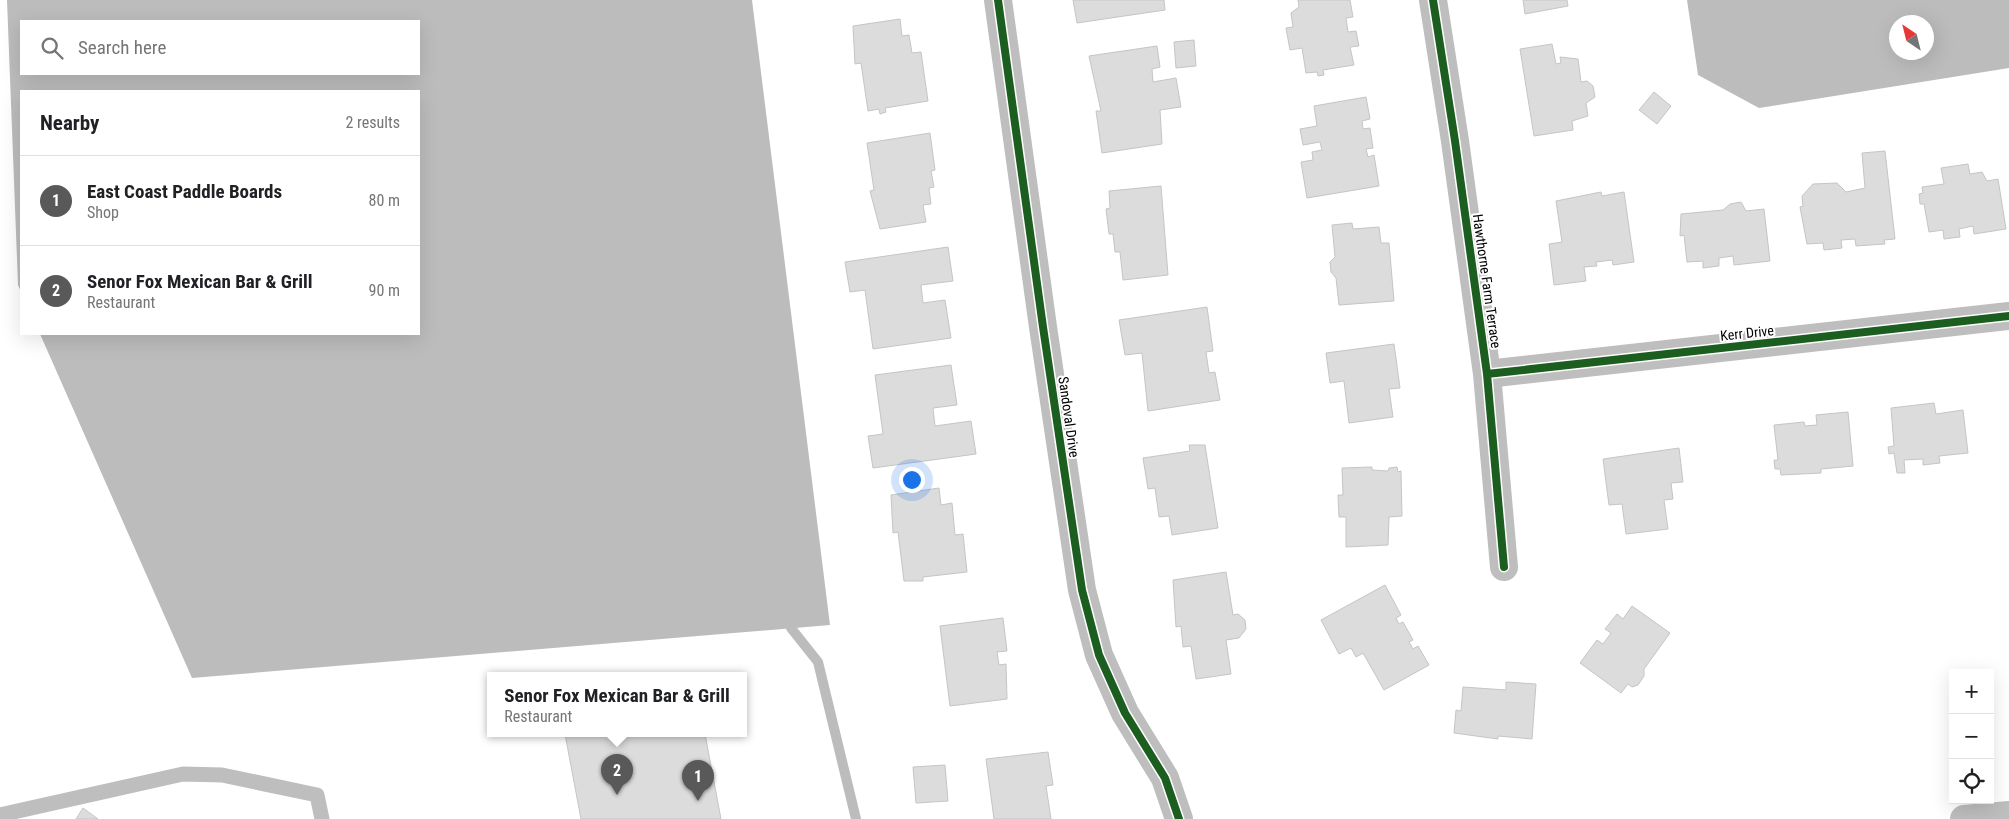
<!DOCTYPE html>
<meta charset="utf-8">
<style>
:root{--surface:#fff;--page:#f2f2f2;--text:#202124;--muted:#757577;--line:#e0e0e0;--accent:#595959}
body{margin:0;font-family:"Roboto Condensed",sans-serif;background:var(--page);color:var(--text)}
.controls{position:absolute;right:15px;bottom:15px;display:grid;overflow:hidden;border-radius:0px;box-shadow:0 5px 20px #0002}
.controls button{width:45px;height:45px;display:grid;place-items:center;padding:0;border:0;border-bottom:1px solid var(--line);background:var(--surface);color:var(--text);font:25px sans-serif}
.compass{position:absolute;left:1889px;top:15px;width:45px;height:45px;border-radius:50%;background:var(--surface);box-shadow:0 5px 20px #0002;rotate:325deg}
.you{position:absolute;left:911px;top:479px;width:18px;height:18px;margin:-12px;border:4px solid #fff;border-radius:50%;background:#1a73e8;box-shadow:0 0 0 8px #1a73e833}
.badge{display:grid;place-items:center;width:32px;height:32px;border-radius:50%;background:var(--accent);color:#fff;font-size:16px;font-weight:700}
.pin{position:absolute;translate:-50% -41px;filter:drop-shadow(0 1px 2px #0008)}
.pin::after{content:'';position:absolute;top:26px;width:18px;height:15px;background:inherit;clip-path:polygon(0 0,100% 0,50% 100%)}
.popup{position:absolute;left:487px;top:672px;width:260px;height:65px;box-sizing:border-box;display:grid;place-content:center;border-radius:0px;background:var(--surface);filter:drop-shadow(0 1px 4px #0005);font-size:16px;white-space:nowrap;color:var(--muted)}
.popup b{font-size:19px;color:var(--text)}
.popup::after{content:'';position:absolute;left:50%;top:100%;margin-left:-10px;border:10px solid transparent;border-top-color:var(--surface)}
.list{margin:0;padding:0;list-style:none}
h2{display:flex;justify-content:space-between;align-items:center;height:65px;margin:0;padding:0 20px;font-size:21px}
h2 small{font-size:16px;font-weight:400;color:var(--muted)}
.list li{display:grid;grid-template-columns:32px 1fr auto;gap:15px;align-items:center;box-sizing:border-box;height:90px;padding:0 20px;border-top:1px solid var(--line)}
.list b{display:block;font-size:19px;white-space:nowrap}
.list p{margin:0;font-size:16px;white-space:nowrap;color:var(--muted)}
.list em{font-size:16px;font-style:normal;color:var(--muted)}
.icon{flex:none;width:28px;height:28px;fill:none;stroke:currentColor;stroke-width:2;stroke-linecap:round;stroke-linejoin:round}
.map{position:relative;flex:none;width:2009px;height:819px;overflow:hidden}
.search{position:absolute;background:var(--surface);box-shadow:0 5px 20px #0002;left:20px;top:20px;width:400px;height:55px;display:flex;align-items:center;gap:12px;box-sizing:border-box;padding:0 18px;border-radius:0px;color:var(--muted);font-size:19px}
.panel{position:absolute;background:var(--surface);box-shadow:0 5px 20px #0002;left:20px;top:90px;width:400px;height:245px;border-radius:0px}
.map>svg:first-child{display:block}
.water{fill:#bcbcbc;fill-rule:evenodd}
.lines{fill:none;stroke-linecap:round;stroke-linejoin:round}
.stream{stroke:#bcbcbc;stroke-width:10}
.building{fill:#dcdcdc;stroke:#c5c5c5}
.service{stroke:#bebebe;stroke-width:15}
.minor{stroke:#bebebe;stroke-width:28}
.tertiary{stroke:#bebebe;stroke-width:28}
.cycleway-casing{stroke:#fff;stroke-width:11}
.cycleway{stroke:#1b5e20;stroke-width:8}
.labels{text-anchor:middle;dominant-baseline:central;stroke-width:4;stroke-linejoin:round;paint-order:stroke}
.street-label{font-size:14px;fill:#000;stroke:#fff}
</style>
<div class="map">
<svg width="2009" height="819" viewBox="0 0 2009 819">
<rect width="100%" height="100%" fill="#fff"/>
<path class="water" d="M 7,0 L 752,0 L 830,625 L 192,678 L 40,334 L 419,334 L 419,91 L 21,91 L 21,292 L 18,285 ZM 21,21 L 419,21 L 419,74 L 21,74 Z
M 1687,0 L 2009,0 L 2009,68 L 1759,108 L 1698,75 ZM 1896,22 L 1926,22 L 1926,52 L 1896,52 Z"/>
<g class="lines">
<path class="stream" d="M 791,628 L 818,662 L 856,819"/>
</g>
<path class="building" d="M 1073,0 L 1164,0 L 1165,10 L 1077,23 Z
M 1298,0 L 1350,0 L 1353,17 L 1346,18 L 1348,32 L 1356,31 L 1359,46 L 1350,47 L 1354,65 L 1323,70 L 1324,75 L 1318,76 L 1317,72 L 1306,73 L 1302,48 L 1290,50 L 1286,28 L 1293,27 L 1291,13 L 1299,7 Z
M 1523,0 L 1567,0 L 1568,6 L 1525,14 Z
M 900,19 L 902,36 L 909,35 L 912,53 L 921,52 L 928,101 L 885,108 L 886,112 L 880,114 L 879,109 L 868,111 L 861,63 L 855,64 L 853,26 Z
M 1194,40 L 1196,66 L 1176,68 L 1174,42 Z
M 1552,44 L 1556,64 L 1561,63 L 1560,57 L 1578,59 L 1581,82 L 1587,81 L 1593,86 L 1595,97 L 1586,103 L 1588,116 L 1572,121 L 1573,130 L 1534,136 L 1520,49 Z
M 1157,46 L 1160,67 L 1152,69 L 1153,82 L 1176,78 L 1181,107 L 1160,110 L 1162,144 L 1102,153 L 1096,111 L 1101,111 L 1089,56 Z
M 1654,92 L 1671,106 L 1657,124 L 1639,110 Z
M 1366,97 L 1370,119 L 1362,121 L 1363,129 L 1370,128 L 1373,148 L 1366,149 L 1368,157 L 1374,155 L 1379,186 L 1307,198 L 1301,162 L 1313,160 L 1312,152 L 1322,150 L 1320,142 L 1303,145 L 1300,129 L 1317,126 L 1314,106 Z
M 930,133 L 935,170 L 931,171 L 934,187 L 929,188 L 931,204 L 923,205 L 926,222 L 880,229 L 870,191 L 874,190 L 867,143 Z
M 1885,151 L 1895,239 L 1884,240 L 1885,244 L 1856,246 L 1855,239 L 1841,240 L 1842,248 L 1824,250 L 1823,243 L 1807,244 L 1800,207 L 1803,206 L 1802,196 L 1813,184 L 1837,183 L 1846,192 L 1865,188 L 1862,153 Z
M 1968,164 L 1970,174 L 1982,172 L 1987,181 L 1998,179 L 2006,229 L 1974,234 L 1973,226 L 1959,229 L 1960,237 L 1944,239 L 1943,230 L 1929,232 L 1924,204 L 1920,204 L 1919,194 L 1923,193 L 1922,187 L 1944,184 L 1941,168 Z
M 1161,186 L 1168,275 L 1123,280 L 1120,252 L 1115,252 L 1113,234 L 1109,234 L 1106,209 L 1110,208 L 1109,191 Z
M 1601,192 L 1602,196 L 1624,192 L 1634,262 L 1613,265 L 1612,260 L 1596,262 L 1597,266 L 1584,267 L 1586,281 L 1554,285 L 1549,244 L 1562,242 L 1556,201 Z
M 1741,202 L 1746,211 L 1764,209 L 1770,261 L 1734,265 L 1733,256 L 1719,258 L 1719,266 L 1703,268 L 1703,261 L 1687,262 L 1684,235 L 1680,236 L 1681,214 L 1723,210 L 1730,204 Z
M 1352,223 L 1353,229 L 1379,227 L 1381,243 L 1389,243 L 1394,301 L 1339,305 L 1336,278 L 1331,272 L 1330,262 L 1335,257 L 1332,225 Z
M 948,247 L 953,281 L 921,285 L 923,303 L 945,300 L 951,338 L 873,349 L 865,290 L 850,292 L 845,262 Z
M 1207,307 L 1213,351 L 1206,352 L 1209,373 L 1215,372 L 1220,400 L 1148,411 L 1142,353 L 1125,355 L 1119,320 Z
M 1394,344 L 1400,388 L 1389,389 L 1393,417 L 1349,423 L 1344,381 L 1330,383 L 1326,353 Z
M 951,365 L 957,405 L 933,408 L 935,426 L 971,421 L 976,454 L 873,468 L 868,436 L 883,434 L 875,375 Z
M 1934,403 L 1936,414 L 1963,410 L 1968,453 L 1939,456 L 1940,463 L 1923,465 L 1923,459 L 1904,460 L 1905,473 L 1897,473 L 1894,453 L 1889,454 L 1888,447 L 1894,446 L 1891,408 Z
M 1848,412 L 1853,466 L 1821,469 L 1821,473 L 1781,475 L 1780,469 L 1775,469 L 1774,460 L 1778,460 L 1774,425 L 1804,422 L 1805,426 L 1817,425 L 1816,415 Z
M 1189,445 L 1205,445 L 1218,528 L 1172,535 L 1169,516 L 1159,517 L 1155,488 L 1148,489 L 1143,458 L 1190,451 Z
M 1679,448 L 1683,482 L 1671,483 L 1673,499 L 1664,500 L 1668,529 L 1626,534 L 1622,504 L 1609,505 L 1603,459 Z
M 1372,467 L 1372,470 L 1388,471 L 1389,468 L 1397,467 L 1398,472 L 1401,471 L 1402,516 L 1389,517 L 1388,545 L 1346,547 L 1346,517 L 1339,517 L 1338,495 L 1343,495 L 1342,468 Z
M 939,488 L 941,505 L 952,503 L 955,535 L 963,534 L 967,572 L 923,577 L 923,581 L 904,581 L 898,532 L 893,533 L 891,495 Z
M 1226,572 L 1233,615 L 1238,614 L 1245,620 L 1246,629 L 1239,638 L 1226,640 L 1231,674 L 1196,679 L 1191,646 L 1183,647 L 1181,626 L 1176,627 L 1173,580 Z
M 1385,585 L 1401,615 L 1396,618 L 1399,624 L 1403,622 L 1413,640 L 1409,642 L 1413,649 L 1418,646 L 1429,665 L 1384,690 L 1363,653 L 1356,657 L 1351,648 L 1339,654 L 1321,620 Z
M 1632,606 L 1670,633 L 1644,669 L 1644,676 L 1638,685 L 1632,687 L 1628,684 L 1621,693 L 1580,663 L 1597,640 L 1603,644 L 1611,633 L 1605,629 L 1617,614 L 1623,619 Z
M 1003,618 L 1007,651 L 997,652 L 999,665 L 1006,664 L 1007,699 L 950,706 L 940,626 Z
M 1506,682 L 1536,684 L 1532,739 L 1498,736 L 1498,739 L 1454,733 L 1456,710 L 1461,711 L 1463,687 L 1506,690 Z
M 565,734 L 705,734 L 721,819 L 581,819 Z
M 1048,752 L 1053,785 L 1046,786 L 1051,819 L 994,819 L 986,759 Z
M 945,765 L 948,801 L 916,803 L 913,767 Z
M 83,808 L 98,819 L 76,819 Z"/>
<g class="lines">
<path class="service" d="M 0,815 L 183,774 L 222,775 L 317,795 L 322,819"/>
<path class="minor" d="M 998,0 L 1043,327 L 1082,590 L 1099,655 L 1125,713 L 1165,778 L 1179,819
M 1433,0 L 1455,141 L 1487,374 L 1504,567
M 1487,374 L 2009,316"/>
<path class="tertiary" d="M 1964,819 L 2009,815"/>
<defs>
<path id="cycleway" d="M 998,0 L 1043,327 L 1082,590 L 1099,655 L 1125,713 L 1165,778 L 1179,819
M 1433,0 L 1455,141 L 1487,374 L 1504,567
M 1487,374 L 2009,316"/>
</defs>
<use href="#cycleway" class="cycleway-casing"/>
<use href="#cycleway" class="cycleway"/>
</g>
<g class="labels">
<g class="street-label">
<text transform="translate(1487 281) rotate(82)">Hawthorne Farm Terrace</text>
<text transform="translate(1747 333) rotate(-6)">Kerr Drive</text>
<text transform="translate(1069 417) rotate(82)">Sandoval Drive</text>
</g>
</g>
</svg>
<div class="controls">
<button>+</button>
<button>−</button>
<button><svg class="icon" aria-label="locate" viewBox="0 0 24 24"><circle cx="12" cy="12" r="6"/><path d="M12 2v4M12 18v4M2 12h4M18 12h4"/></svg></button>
</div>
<svg class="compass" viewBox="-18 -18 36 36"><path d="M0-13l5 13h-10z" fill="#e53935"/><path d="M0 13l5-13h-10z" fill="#757577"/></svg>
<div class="you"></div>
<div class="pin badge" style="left:698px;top:801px">1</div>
<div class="pin badge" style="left:617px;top:795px">2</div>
<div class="popup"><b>Senor Fox Mexican Bar &amp; Grill</b>Restaurant</div>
<div class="search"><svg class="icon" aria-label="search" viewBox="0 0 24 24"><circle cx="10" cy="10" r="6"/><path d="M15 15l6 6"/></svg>Search here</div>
<section class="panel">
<h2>Nearby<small>2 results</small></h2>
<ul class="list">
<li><span class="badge">1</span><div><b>East Coast Paddle Boards</b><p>Shop</p></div><em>80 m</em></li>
<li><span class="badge">2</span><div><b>Senor Fox Mexican Bar &amp; Grill</b><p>Restaurant</p></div><em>90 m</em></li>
</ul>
</section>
</div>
